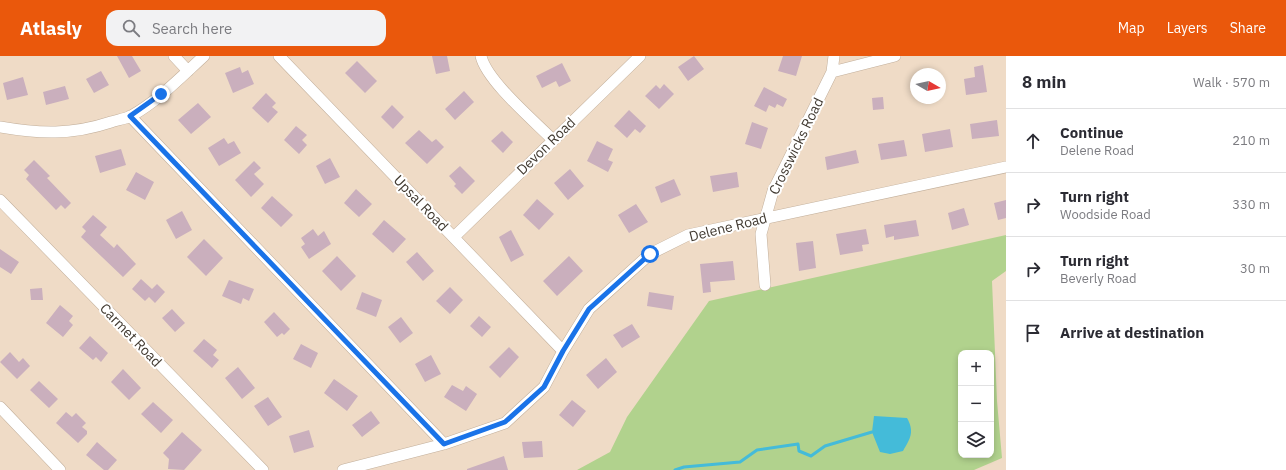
<!DOCTYPE html>
<meta charset="utf-8">
<style>
:root{--surface:#fff;--page:#f2f2f3;--text:#2b2b33;--muted:#7c7c81;--line:#e1e1e2;--accent:#ea580c}
body{margin:0;font-family:"IBM Plex Sans",sans-serif;background:var(--page);color:var(--text)}
.controls{position:absolute;right:12px;bottom:12px;display:grid;overflow:hidden;border-radius:8px;box-shadow:0 2px 6px #0003}
.controls button{width:36px;height:36px;display:grid;place-items:center;padding:0;border:0;border-bottom:1px solid var(--line);background:var(--surface);color:var(--text);font:20px sans-serif}
.compass{position:absolute;left:910px;top:12px;width:36px;height:36px;border-radius:50%;background:var(--surface);box-shadow:0 2px 6px #0003;rotate:99deg}
.stop{position:absolute;width:12px;height:12px;margin:-9px;border:3px solid #1a73e8;border-radius:50%;background:#fff}
.stop.end{background:#1a73e8;border-color:#fff;box-shadow:0 1px 4px #0008}
.list{margin:0;padding:0;list-style:none}
h2{display:flex;justify-content:space-between;align-items:center;height:52px;margin:0;padding:0 16px;font-size:17px}
h2 small{font-size:13px;font-weight:400;color:var(--muted)}
.list li{display:grid;grid-template-columns:26px 1fr auto;gap:12px;align-items:center;box-sizing:border-box;height:64px;padding:0 16px;border-top:1px solid var(--line)}
.list b{display:block;font-size:15px;white-space:nowrap}
.list p{margin:0;font-size:13px;white-space:nowrap;color:var(--muted)}
.list em{font-size:13px;font-style:normal;color:var(--muted)}
.icon{flex:none;width:22px;height:22px;fill:none;stroke:currentColor;stroke-width:2;stroke-linecap:round;stroke-linejoin:round}
.map{position:relative;flex:none;width:1006px;height:414px;overflow:hidden}
header{display:flex;align-items:center;gap:24px;box-sizing:border-box;height:56px;padding:0 20px;background:var(--accent);color:#fff}
header strong{font-size:19px}
nav{display:flex;gap:22px;margin-inline-start:auto;font-size:14px}
.search{width:280px;height:36px;background:var(--page);display:flex;align-items:center;gap:10px;box-sizing:border-box;padding:0 14px;border-radius:12px;color:var(--muted);font-size:15px}
main{display:flex}
aside{flex:1;background:var(--surface)}
.map>svg:first-child{display:block}
.green{fill:#b1d28d;fill-rule:evenodd}
.water{fill:#44bbd9}
.lines{fill:none;stroke-linecap:round;stroke-linejoin:round}
.stream{stroke:#44bbd9;stroke-width:3}
.building{fill:#caafbd}
.minor-casing{stroke:#c2af9b;stroke-width:12}
.minor{stroke:#fff;stroke-width:11}
.route{stroke:#1a73e8;stroke-width:5}
.labels{text-anchor:middle;dominant-baseline:central;stroke-width:4;stroke-linejoin:round;paint-order:stroke}
.street-label{font-size:14px;fill:#403930;stroke:#fff}
</style>
<header>
<strong>Atlasly</strong>
<div class="search"><svg class="icon" aria-label="search" viewBox="0 0 24 24"><circle cx="10" cy="10" r="6"/><path d="M15 15l6 6"/></svg>Search here</div>
<nav><a>Map</a><a>Layers</a><a>Share</a></nav>
</header>
<main>
<div class="map">
<svg width="1006" height="414" viewBox="0 0 1006 414">
<rect width="100%" height="100%" fill="#efdbc6"/>
<path class="green" d="M 1006,179 L 1006,215 L 992,225 L 997,345 L 1002,402 L 974,414 L 577,414 L 610,396 L 627,361 L 709,245 ZM 961,297 L 991,297 L 991,399 L 961,399 Z"/>
<path class="water" d="M 874,360 L 907,362 C 915,376 910,383 903,395 L 890,398 L 880,396 L 872,376 Z"/>
<g class="lines">
<path class="stream" d="M 675,414 L 684,411 L 740,406 L 757,394 L 798,388 L 799,395 L 811,400 L 825,390 L 872,376"/>
</g>
<path class="building" d="M 117,0 L 132,0 L 141,15 L 129,22 Z
M 432,0 L 447,0 L 450,15 L 436,18 Z
M 694,0 L 704,13 L 688,25 L 678,11 Z
M 783,0 L 802,0 L 796,20 L 778,15 Z
M 357,5 L 377,25 L 365,37 L 345,17 Z
M 562,7 L 571,25 L 559,31 L 556,25 L 542,32 L 536,20 Z
M 983,9 L 987,36 L 966,39 L 964,23 L 975,21 L 974,11 Z
M 240,11 L 242,17 L 248,14 L 254,28 L 233,37 L 225,17 Z
M 101,15 L 109,29 L 94,37 L 86,23 Z
M 23,21 L 28,39 L 7,44 L 3,27 Z
M 664,28 L 674,38 L 659,53 L 645,40 L 656,29 L 660,33 Z
M 65,30 L 69,43 L 46,49 L 43,36 Z
M 764,31 L 787,43 L 783,51 L 777,48 L 775,52 L 769,49 L 766,56 L 754,50 Z
M 464,35 L 474,46 L 455,64 L 445,53 Z
M 266,37 L 276,47 L 272,51 L 278,56 L 268,67 L 252,52 Z
M 883,41 L 884,53 L 873,54 L 872,42 Z
M 198,47 L 211,61 L 191,78 L 178,64 Z
M 392,49 L 404,61 L 393,73 L 381,61 Z
M 629,54 L 646,70 L 640,77 L 635,73 L 627,82 L 614,70 Z
M 997,64 L 999,80 L 972,83 L 970,68 Z
M 752,66 L 768,72 L 761,93 L 745,88 Z
M 296,70 L 307,79 L 302,84 L 307,89 L 299,98 L 284,84 Z
M 950,73 L 953,91 L 925,96 L 922,78 Z
M 419,74 L 432,86 L 436,83 L 444,91 L 427,108 L 405,87 Z
M 502,75 L 513,86 L 503,97 L 491,85 Z
M 224,82 L 228,88 L 234,85 L 241,97 L 219,110 L 208,92 Z
M 904,84 L 907,100 L 881,104 L 878,88 Z
M 597,85 L 613,93 L 608,104 L 613,106 L 608,116 L 587,105 Z
M 121,93 L 126,109 L 100,117 L 95,100 Z
M 856,94 L 859,107 L 827,114 L 825,101 Z
M 330,102 L 340,121 L 325,128 L 316,110 Z
M 34,104 L 50,120 L 47,122 L 71,147 L 65,153 L 61,149 L 56,154 L 26,123 L 29,119 L 24,114 Z
M 254,105 L 261,112 L 254,118 L 264,128 L 251,141 L 235,124 Z
M 460,110 L 475,125 L 462,138 L 454,130 L 456,128 L 449,120 Z
M 570,113 L 584,130 L 568,144 L 554,127 Z
M 136,116 L 154,126 L 145,144 L 126,134 Z
M 737,116 L 739,131 L 713,136 L 710,120 Z
M 674,123 L 681,139 L 661,147 L 655,131 Z
M 356,133 L 372,148 L 359,161 L 344,147 Z
M 272,140 L 293,159 L 281,171 L 261,152 Z
M 537,143 L 554,158 L 539,174 L 523,159 Z
M 1006,144 L 1006,162 L 998,164 L 994,147 Z
M 636,148 L 648,166 L 629,177 L 618,159 Z
M 964,152 L 969,169 L 952,174 L 948,157 Z
M 182,155 L 192,174 L 176,183 L 166,164 Z
M 93,159 L 107,171 L 100,179 L 114,192 L 117,188 L 136,208 L 123,221 L 81,181 L 86,175 L 82,171 Z
M 384,164 L 406,183 L 393,197 L 372,178 Z
M 916,164 L 919,180 L 894,184 L 894,180 L 886,182 L 884,169 Z
M 313,173 L 318,180 L 324,175 L 331,188 L 309,203 L 301,191 L 305,188 L 301,182 Z
M 866,173 L 869,188 L 862,189 L 863,195 L 840,199 L 836,178 Z
M 511,174 L 524,199 L 511,206 L 499,181 Z
M 204,183 L 223,202 L 206,220 L 187,201 Z
M 813,185 L 816,212 L 799,215 L 796,187 Z
M 0,193 L 19,206 L 11,218 L 0,211 Z
M 417,196 L 434,215 L 423,225 L 406,206 Z
M 337,200 L 356,220 L 341,235 L 322,215 Z
M 569,200 L 583,215 L 557,240 L 543,225 Z
M 733,205 L 735,224 L 710,226 L 711,236 L 703,237 L 700,208 Z
M 141,223 L 152,233 L 157,228 L 165,236 L 155,247 L 149,241 L 145,245 L 132,233 Z
M 229,224 L 254,233 L 249,245 L 243,242 L 241,248 L 222,240 Z
M 450,231 L 463,244 L 450,258 L 436,245 Z
M 42,232 L 43,244 L 31,244 L 30,233 Z
M 362,236 L 382,244 L 376,261 L 356,253 Z
M 649,236 L 674,240 L 672,254 L 647,250 Z
M 60,249 L 73,260 L 69,265 L 73,269 L 63,281 L 46,267 Z
M 172,253 L 185,267 L 175,276 L 162,262 Z
M 274,256 L 290,273 L 284,279 L 282,277 L 277,281 L 264,266 Z
M 479,260 L 491,271 L 482,281 L 470,270 Z
M 401,261 L 413,277 L 400,287 L 388,271 Z
M 632,268 L 640,281 L 622,292 L 613,279 Z
M 90,280 L 108,297 L 101,306 L 96,301 L 93,304 L 79,292 Z
M 204,283 L 217,294 L 213,299 L 219,304 L 212,312 L 193,295 Z
M 301,288 L 318,297 L 311,312 L 293,303 Z
M 509,291 L 519,301 L 500,322 L 489,311 Z
M 10,296 L 19,306 L 23,302 L 30,310 L 17,323 L 0,306 Z
M 431,299 L 441,318 L 425,326 L 415,308 Z
M 606,302 L 617,316 L 598,333 L 586,319 Z
M 238,311 L 255,332 L 242,343 L 225,322 Z
M 123,313 L 141,332 L 129,344 L 111,326 Z
M 334,323 L 358,340 L 347,355 L 324,337 Z
M 39,325 L 58,343 L 49,352 L 30,334 Z
M 452,329 L 463,335 L 466,330 L 477,338 L 466,355 L 444,341 Z
M 268,341 L 282,361 L 268,370 L 254,350 Z
M 572,344 L 586,355 L 573,371 L 559,359 Z
M 153,346 L 173,364 L 161,377 L 141,358 Z
M 371,355 L 380,367 L 362,381 L 352,369 Z
M 66,356 L 72,361 L 76,357 L 86,367 L 82,371 L 87,375 L 87,378 L 78,387 L 56,367 Z
M 309,374 L 314,391 L 294,397 L 289,380 Z
M 182,376 L 202,394 L 184,414 L 168,413 L 169,403 L 163,397 Z
M 542,385 L 543,401 L 524,402 L 522,386 Z
M 97,386 L 117,404 L 108,414 L 104,414 L 86,399 Z
M 504,400 L 508,414 L 467,414 L 467,413 Z"/>
<g class="lines">
<defs>
<path id="minor" d="M 174,0 L 188,15
M 279,0 L 563,295
M 481,0 C 486,24 534,65 552,83
M 832,16 L 895,0
M 130,60 L 444,388
M 0,71 C 40,78 72,79 111,66 C 117,64 125,63 131,60 C 158,45 181,21 204,0
M 0,144 L 263,414
M 454,181 L 640,0
M 765,229 L 761,178 L 773,135 L 832,16 L 834,0
M 0,351 L 60,414
M 343,414 L 444,388 L 505,367 L 544,331 L 563,295 L 589,253 L 650,198 L 688,179 L 1006,111"/>
</defs>
<use href="#minor" class="minor-casing"/>
<use href="#minor" class="minor"/>
</g>
<g class="lines">
<path class="route" d="M 161,38 L 130,60 L 444,388 L 505,366 L 544,331 L 563,295 L 589,253 L 650,198"/>
</g>
<g class="labels">
<g class="street-label">
<text transform="translate(546 90) rotate(-44)">Devon Road</text>
<text transform="translate(796 90) rotate(-64)">Crosswicks Road</text>
<text transform="translate(421 147) rotate(46)">Upsal Road</text>
<text transform="translate(728 171) rotate(-14)">Delene Road</text>
<text transform="translate(131 279) rotate(46)">Carmet Road</text>
</g>
</g>
</svg>
<div class="controls">
<button>+</button>
<button>−</button>
<button><svg class="icon" aria-label="layers" viewBox="0 0 24 24"><path d="M12 4l9 5-9 5-9-5zM3 14l9 5 9-5"/></svg></button>
</div>
<svg class="compass" viewBox="-18 -18 36 36"><path d="M0-13l5 13h-10z" fill="#e53935"/><path d="M0 13l5-13h-10z" fill="#7c7c81"/></svg>
<div class="stop" style="left:650px;top:198px"></div>
<div class="stop end" style="left:161px;top:38px"></div>
</div>
<aside>
<h2>8 min<small>Walk · 570 m</small></h2>
<ul class="list">
<li><svg class="icon" aria-label="ahead" viewBox="0 0 24 24"><path d="M12 20V5M6 11l6-6 6 6"/></svg><div><b>Continue</b><p>Delene Road</p></div><em>210 m</em></li>
<li><svg class="icon" aria-label="right" viewBox="0 0 24 24"><path d="M7 20v-9h11M14 6l5 5-5 5"/></svg><div><b>Turn right</b><p>Woodside Road</p></div><em>330 m</em></li>
<li><svg class="icon" aria-label="right" viewBox="0 0 24 24"><path d="M7 20v-9h11M14 6l5 5-5 5"/></svg><div><b>Turn right</b><p>Beverly Road</p></div><em>30 m</em></li>
<li><svg class="icon" aria-label="arrive" viewBox="0 0 24 24"><path d="M6 21V4h12l-3 4 3 4H6"/></svg><div><b>Arrive at destination</b></div></li>
</ul>
</aside>
</main>
